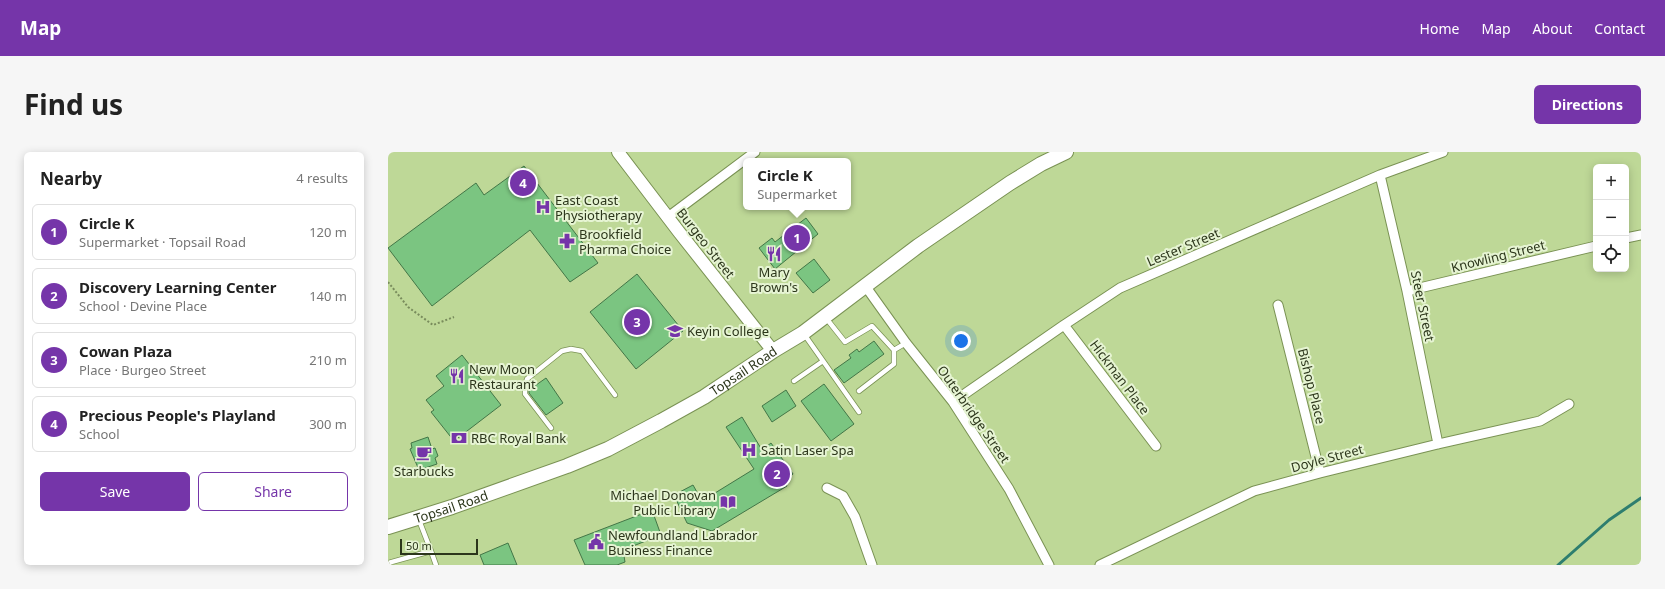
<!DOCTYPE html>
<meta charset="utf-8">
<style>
:root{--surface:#fff;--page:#f6f6f6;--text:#222;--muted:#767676;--line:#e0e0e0;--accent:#7535a9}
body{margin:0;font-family:"Noto Sans",sans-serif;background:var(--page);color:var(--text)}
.controls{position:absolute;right:12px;top:12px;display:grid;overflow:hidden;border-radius:6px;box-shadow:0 2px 10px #0003}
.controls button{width:36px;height:36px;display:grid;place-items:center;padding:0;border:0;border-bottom:1px solid var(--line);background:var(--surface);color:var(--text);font:20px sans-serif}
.scale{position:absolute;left:12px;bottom:10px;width:78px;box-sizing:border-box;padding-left:4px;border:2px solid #2c361b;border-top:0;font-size:11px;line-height:14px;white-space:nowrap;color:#2c361b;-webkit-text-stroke:3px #e6f4d3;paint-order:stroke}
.you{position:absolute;left:573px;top:189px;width:14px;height:14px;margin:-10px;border:3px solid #fff;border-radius:50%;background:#1a73e8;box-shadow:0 0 0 6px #1a73e833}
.badge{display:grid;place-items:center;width:26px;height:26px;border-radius:50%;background:var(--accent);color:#fff;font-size:13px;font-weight:700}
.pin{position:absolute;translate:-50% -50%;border:2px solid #fff;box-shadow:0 1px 4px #0006}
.popup{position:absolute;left:355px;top:6px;width:108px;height:52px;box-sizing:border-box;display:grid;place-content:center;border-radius:6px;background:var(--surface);filter:drop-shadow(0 1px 3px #0005);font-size:13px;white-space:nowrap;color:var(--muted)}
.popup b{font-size:15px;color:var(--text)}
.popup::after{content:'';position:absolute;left:50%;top:100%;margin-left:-8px;border:8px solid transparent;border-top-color:var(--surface)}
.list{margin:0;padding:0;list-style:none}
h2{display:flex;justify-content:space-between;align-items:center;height:52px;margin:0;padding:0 16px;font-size:17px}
h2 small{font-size:13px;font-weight:400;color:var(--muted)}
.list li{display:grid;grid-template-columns:26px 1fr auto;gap:12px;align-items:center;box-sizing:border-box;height:56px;margin:0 8px 8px;padding:0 8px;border:1px solid var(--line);border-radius:6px}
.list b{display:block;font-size:15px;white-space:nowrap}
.list p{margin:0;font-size:13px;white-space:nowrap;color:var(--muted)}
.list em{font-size:13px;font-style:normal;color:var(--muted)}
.actions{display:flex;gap:8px;padding:12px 16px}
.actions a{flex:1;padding:9px 0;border:1px solid var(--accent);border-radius:6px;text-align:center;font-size:14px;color:var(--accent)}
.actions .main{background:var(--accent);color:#fff}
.icon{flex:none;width:22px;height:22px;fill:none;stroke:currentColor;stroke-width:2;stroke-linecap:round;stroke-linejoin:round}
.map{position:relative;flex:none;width:1253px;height:413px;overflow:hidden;border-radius:6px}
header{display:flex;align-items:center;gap:24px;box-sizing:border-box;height:56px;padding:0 20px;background:var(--accent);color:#fff}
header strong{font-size:19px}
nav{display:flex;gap:22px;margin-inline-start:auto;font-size:14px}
.intro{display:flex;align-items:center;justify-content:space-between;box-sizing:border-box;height:96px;padding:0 24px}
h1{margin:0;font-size:28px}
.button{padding:10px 18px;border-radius:6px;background:var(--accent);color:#fff;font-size:14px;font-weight:700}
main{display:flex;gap:24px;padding:0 24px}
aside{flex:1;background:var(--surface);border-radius:6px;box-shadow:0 2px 10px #0003}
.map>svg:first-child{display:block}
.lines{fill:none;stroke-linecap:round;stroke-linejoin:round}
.stream{stroke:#2e7e6f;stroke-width:3}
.building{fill:#7bc581;stroke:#437647}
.lane-casing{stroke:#7a9254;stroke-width:6}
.street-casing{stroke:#7a9254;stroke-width:11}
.secondary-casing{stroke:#7a9254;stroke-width:14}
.primary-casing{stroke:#7a9254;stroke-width:16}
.path{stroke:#798c5c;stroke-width:2;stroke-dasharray:2 2;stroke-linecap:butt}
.lane{stroke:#fff;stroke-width:4.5}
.street{stroke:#fff;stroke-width:9}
.secondary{stroke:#fff;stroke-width:12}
.primary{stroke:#fff;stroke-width:14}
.labels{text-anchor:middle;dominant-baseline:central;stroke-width:4;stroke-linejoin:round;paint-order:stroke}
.poi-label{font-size:13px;fill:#2c361b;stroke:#e6f4d3;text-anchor:start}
.street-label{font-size:13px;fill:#2c361b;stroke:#e6f4d3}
</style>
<header>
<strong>Map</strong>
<nav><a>Home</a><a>Map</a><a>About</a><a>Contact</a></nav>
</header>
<div class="intro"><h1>Find us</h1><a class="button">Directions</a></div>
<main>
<aside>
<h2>Nearby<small>4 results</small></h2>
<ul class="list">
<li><span class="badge">1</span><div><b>Circle K</b><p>Supermarket · Topsail Road</p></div><em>120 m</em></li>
<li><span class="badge">2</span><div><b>Discovery Learning Center</b><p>School · Devine Place</p></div><em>140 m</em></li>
<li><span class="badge">3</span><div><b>Cowan Plaza</b><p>Place · Burgeo Street</p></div><em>210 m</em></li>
<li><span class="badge">4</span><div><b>Precious People's Playland</b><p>School</p></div><em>300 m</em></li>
</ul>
<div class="actions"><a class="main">Save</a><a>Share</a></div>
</aside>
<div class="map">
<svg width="1253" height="413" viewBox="0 0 1253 413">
<rect width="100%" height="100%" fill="#bed897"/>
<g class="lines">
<path class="stream" d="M 1170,413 L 1221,368 L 1253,346"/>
</g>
<path class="building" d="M 136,14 L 210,111 L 182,130 L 142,78 L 44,154 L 0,96 L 88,31 L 96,43 Z
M 418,66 L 430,82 L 387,117 L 371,96 L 384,86 L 387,90 Z
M 426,107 L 442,128 L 425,141 L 408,121 Z
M 249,122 L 295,179 L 248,217 L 202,160 Z
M 486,189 L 496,202 L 456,231 L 446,218 L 463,206 L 461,203 L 469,197 L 471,200 Z
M 74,203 L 113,253 L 66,289 L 43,260 L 46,258 L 38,248 L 56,234 L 48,224 Z
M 158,226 L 175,251 L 158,263 L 141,241 L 141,238 Z
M 436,232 L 466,272 L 443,289 L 413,249 Z
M 398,238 L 408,254 L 384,270 L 374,254 Z
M 354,265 L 374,298 L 383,291 L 405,322 L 396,329 L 399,334 L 324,379 L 299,371 L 286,343 L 305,333 L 314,349 L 366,317 L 338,275 Z
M 40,285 L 44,297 L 47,296 L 50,304 L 47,306 L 49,312 L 31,318 L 22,297 L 24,296 L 23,291 Z
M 264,358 L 273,383 L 235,398 L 237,410 L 229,413 L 197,413 L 186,388 Z
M 120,391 L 129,413 L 96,413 L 92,403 Z"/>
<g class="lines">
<defs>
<path id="lane" d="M 438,166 L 457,190 L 484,174 L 506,198 L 518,191
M 416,182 L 471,260
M 406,229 L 435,209
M 471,239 L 506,212 L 506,198
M 163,276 L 137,242 L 137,234 L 139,227 L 174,199 L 183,197 L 194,199 L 227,243
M 43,399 L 48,413
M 0,411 L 43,399 L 31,368"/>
<path id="street" d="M 992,23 L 1019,139 L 1050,292
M 280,65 L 367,0
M 1238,86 L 1253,83
M 478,135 L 518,191 L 565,250 L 621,337 L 661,413
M 1019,139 L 1208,94
M 890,153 L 932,321
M 676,173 L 768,294
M 565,250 L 676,173 L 732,136 L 992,23 L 1055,0
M 439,336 L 455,344 L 467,365 L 484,413
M 712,413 L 866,339 L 932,321 L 1050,292 L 1152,269 L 1181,252"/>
<path id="secondary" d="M 230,0 L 291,80 L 385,199"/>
<g id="primary">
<path id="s1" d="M 0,375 L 64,355 L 179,314 L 220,297 L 273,269 L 316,245 L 385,199 L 415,181 L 530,94 L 622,31 L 653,12 L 678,0"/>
</g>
</defs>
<use href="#lane" class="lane-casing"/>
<use href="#street" class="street-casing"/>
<use href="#secondary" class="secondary-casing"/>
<use href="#primary" class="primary-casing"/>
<path class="path" d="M 0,130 L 20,155 L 45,173 L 66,165"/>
<use href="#lane" class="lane"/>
<use href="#street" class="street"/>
<use href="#secondary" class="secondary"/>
<use href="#primary" class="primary"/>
</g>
<defs>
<symbol id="hospital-bare" viewBox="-9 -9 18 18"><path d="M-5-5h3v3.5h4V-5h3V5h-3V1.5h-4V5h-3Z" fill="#7535a9" stroke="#e6f4d3" stroke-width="2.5" paint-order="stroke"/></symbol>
<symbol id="pharmacy-bare" viewBox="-9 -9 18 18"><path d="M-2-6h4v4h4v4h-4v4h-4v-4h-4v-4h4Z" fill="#7535a9" stroke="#e6f4d3" stroke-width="2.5" paint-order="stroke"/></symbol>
<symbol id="restaurant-bare" viewBox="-9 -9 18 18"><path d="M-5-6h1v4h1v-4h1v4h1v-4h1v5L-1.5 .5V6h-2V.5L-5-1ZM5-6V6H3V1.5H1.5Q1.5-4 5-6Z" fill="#7535a9" stroke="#e6f4d3" stroke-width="2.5" paint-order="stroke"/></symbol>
<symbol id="university-bare" viewBox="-9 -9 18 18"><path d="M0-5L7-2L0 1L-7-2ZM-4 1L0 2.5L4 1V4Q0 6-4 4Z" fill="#7535a9" stroke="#e6f4d3" stroke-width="2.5" paint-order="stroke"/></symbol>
<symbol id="bank-bare" viewBox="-9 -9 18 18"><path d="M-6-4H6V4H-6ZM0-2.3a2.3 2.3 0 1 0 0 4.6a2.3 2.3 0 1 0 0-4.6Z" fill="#7535a9" stroke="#e6f4d3" stroke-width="2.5" paint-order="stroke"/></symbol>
<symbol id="cafe-bare" viewBox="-9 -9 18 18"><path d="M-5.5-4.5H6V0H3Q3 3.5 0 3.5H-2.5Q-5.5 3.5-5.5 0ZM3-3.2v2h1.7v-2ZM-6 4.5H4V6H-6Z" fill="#7535a9" stroke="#e6f4d3" stroke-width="2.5" paint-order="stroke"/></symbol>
<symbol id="library-bare" viewBox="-9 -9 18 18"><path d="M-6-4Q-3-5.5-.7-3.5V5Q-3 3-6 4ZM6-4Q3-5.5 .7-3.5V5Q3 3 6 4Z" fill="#7535a9" stroke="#e6f4d3" stroke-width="2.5" paint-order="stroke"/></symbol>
<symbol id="civic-bare" viewBox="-9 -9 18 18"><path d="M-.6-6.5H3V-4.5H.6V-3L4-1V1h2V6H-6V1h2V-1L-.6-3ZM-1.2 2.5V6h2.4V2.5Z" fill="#7535a9" stroke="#e6f4d3" stroke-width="2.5" paint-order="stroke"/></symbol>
</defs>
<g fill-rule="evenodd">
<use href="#hospital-bare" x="144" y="44" width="22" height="22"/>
<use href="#pharmacy-bare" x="168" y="78" width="22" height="22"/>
<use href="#restaurant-bare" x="375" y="91" width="22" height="22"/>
<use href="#university-bare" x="276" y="168" width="22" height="22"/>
<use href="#restaurant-bare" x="58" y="213" width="22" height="22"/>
<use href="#bank-bare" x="60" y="275" width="22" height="22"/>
<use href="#hospital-bare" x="350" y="287" width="22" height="22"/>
<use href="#cafe-bare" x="25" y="290" width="22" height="22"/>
<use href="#library-bare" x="329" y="339" width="22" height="22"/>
<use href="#civic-bare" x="197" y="379" width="22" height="22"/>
</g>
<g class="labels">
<g class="poi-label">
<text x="167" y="48">East Coast<tspan x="167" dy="15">Physiotherapy</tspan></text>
<text x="191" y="82">Brookfield<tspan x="191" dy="15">Pharma Choice</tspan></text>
<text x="386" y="120" text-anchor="middle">Mary<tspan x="386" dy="15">Brown's</tspan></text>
<text x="299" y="179">Keyin College</text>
<text x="81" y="217">New Moon<tspan x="81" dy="15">Restaurant</tspan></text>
<text x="83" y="286">RBC Royal Bank</text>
<text x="373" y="298">Satin Laser Spa</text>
<text x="36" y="319" text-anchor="middle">Starbucks</text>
<text x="328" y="343" text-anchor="end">Michael Donovan<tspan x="328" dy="15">Public Library</tspan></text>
<text x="220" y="383">Newfoundland Labrador<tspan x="220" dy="15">Business Finance</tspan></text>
</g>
<g class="street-label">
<text transform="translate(318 91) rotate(52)">Burgeo Street</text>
<text transform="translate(795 95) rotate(-23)">Lester Street</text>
<text transform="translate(1110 104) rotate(-14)">Knowling Street</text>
<text transform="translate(1035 154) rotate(78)">Steer Street</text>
<text stroke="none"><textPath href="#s1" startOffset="390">Topsail Road</textPath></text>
<text transform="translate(732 225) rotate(53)">Hickman Place</text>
<text transform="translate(924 234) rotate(76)">Bishop Place</text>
<text transform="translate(586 262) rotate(55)">Outerbridge Street</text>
<text transform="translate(939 306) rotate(-15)">Doyle Street</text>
<text stroke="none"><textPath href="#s1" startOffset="66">Topsail Road</textPath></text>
</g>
</g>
</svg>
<div class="controls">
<button>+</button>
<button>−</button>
<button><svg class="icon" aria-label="locate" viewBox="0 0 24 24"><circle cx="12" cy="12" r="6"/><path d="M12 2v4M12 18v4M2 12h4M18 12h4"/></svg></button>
</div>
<div class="scale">50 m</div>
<div class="you"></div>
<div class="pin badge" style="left:409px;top:86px">1</div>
<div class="popup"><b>Circle K</b>Supermarket</div>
<div class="pin badge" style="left:389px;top:322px">2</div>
<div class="pin badge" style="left:249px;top:170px">3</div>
<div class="pin badge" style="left:135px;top:31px">4</div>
</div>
</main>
